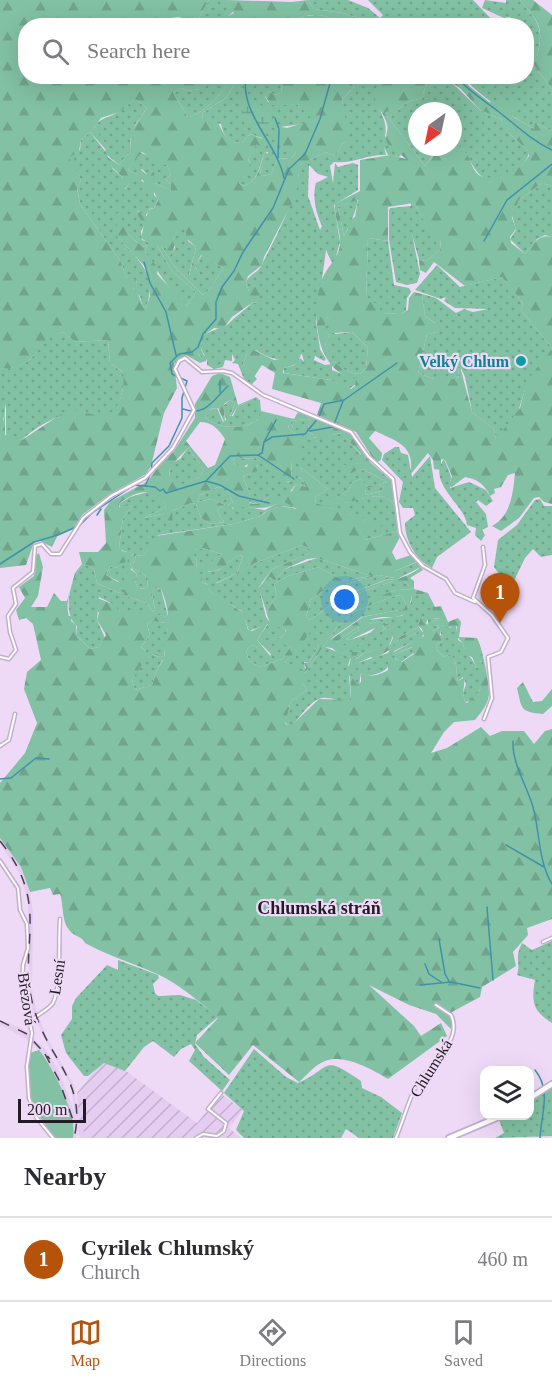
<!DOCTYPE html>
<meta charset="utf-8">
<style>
:root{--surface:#fff;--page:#f7f7f7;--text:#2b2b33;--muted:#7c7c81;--line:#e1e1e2;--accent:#b45309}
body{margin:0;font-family:"Times New Roman",serif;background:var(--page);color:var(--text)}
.controls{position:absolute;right:18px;bottom:18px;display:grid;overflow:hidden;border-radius:12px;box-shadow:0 6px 24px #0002}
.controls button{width:54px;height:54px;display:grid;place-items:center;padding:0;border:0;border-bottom:2px solid var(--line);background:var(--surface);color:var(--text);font:30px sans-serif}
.compass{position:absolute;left:408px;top:102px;width:54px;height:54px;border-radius:50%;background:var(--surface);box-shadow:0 6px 24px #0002;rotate:213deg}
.scale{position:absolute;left:18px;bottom:15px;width:68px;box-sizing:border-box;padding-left:6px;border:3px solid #221b25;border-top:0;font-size:16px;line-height:21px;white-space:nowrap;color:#221b25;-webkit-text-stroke:4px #eedaf7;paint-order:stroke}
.you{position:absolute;left:345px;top:600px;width:21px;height:21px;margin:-15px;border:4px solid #fff;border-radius:50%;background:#1a73e8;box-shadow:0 0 0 9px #1a73e833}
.badge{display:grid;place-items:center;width:39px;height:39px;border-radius:50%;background:var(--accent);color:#fff;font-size:20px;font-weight:700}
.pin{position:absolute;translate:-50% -50px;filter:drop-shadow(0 2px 3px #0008)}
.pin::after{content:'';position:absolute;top:32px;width:21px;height:18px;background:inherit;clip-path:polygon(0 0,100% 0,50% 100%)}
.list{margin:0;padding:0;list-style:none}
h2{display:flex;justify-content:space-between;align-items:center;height:78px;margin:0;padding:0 24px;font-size:26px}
h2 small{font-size:20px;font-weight:400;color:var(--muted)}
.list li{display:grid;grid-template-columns:39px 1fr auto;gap:18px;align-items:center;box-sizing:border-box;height:84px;padding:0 24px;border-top:2px solid var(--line)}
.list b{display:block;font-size:22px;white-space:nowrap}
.list p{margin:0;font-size:20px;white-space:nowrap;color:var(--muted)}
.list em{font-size:20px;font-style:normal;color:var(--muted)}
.icon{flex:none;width:33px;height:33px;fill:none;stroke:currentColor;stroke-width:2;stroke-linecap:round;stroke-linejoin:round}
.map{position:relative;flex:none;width:552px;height:1138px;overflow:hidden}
.search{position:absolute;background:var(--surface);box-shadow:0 6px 24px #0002;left:18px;right:18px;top:18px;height:66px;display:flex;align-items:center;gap:15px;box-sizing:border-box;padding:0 21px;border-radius:24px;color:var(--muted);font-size:22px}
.sheet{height:162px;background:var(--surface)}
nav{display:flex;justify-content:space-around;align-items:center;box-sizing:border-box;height:84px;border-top:2px solid var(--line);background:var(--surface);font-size:16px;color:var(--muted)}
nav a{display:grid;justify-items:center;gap:3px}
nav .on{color:var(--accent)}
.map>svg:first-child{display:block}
.built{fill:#e5cdf1}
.industrial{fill:url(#industrial-furrows)}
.grass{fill:url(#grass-dots);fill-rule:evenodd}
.forest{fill:url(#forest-firs);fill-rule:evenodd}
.wetland{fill:url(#wetland-marsh)}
.green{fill:#82c1a3}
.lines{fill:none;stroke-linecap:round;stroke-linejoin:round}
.stream{stroke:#3f92ab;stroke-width:1.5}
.street-casing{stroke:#c2b0cb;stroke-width:5}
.secondary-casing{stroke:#c2b0cb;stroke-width:8}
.street{stroke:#fff;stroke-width:2}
.secondary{stroke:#fff;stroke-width:4.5}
.rail{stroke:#483e4c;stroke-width:1.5;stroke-dasharray:10 10;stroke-linecap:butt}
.culture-dot{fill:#0f9aa8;stroke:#eedaf7;stroke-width:2}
.labels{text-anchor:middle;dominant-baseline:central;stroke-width:4.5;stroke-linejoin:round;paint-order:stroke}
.culture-label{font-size:16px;font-weight:bold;fill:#0d838f;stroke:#eedaf7;text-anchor:end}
.street-label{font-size:16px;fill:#221b25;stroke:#eedaf7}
.neighbourhood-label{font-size:18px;font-weight:bold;fill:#221b25;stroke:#eedaf7}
</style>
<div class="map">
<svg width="552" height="1138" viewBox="0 0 552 1138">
<defs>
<pattern id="industrial-furrows" width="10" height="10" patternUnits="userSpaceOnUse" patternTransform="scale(1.5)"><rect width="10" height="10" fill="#e5cdf1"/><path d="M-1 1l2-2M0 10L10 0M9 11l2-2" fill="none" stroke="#c4afce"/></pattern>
<pattern id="grass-dots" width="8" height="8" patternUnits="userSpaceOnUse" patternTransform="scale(1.5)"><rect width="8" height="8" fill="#82c1a3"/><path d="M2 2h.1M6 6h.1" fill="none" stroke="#70a58c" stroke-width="1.8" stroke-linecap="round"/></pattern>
<pattern id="forest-firs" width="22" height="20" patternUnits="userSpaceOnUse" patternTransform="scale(1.5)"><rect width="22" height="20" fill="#82c1a3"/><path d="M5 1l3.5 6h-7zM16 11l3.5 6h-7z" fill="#70a58c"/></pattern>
<pattern id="wetland-marsh" width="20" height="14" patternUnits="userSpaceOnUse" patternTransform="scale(1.5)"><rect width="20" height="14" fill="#82c1a3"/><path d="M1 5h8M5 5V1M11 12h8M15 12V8" fill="none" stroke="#70a58c"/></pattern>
</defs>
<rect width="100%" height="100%" fill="#eedaf7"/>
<path class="built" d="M 0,838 L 21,867 L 30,892 L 33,914 L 32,989 L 36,1009 L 46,1036 L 74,1085 L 78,1122 L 87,1138 L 81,1138 L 78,1134 L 76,1138 L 73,1138 L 75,1129 L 53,1071 L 42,1053 L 25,1038 L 0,1025 L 0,1020 L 21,1028 L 46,1050 L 58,1069 L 75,1114 L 71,1086 L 44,1038 L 32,1010 L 29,989 L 28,902 L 20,874 L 0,844 Z"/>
<path class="industrial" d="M 105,1063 L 126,1071 L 197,1123 L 221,1094 L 243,1110 L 229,1128 L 241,1138 L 202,1138 L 195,1135 L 192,1138 L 87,1138 L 78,1122 L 77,1093 L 97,1068 Z"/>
<path class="grass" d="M 209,0 L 227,0 L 234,11 L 220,23 L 223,25 L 198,26 L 200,16 Z
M 308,0 L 348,0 L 368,8 L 380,18 L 383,15 L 368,0 L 473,0 L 497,25 L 385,26 L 380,23 L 377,25 L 343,13 L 314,9 Z
M 485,0 L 506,3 L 506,0 L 520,0 C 539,22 544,28 537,57 L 532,55 L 527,44 L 526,26 L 509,25 L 512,22 L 510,17 L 504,18 L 482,8 Z
M 318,15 L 353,21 L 363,25 L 283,26 L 304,16 Z
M 527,56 L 552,89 L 552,131 L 537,124 L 534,129 C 507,113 483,99 463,77 L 526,76 Z
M 200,77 L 232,77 C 223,92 206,113 188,117 L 173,93 L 181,88 L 187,91 L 200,89 Z
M 239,77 L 283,77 L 281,93 L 276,95 L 268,91 L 265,97 L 268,102 L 298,105 L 314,119 L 310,123 L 280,127 L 278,131 C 282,144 285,145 296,153 L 290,159 L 278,158 L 271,174 L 262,176 L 260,174 L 268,152 L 265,152 C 259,165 259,182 243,186 L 239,183 L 250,162 L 248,159 L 257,143 L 260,145 L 262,138 L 250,134 L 242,143 C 229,143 223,136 221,124 L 203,120 L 202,113 L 226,98 Z
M 348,77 L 382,77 C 366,107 390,112 385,136 L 401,155 L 399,157 L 388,155 L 384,147 L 386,155 C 367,154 353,164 334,162 L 330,166 L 333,183 L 335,163 L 338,167 L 353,163 L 358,165 L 358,190 L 334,205 L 340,242 L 335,260 L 332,263 L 326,250 L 316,322 L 320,349 L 326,359 L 324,361 L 315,356 L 314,360 L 325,365 L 332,364 L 332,370 L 356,379 L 356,384 L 349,389 L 331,380 L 284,373 L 284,368 L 295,365 L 300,358 L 304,362 L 302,354 C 287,364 271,360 256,350 L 247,353 L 243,364 L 257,379 L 251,385 L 244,379 L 238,364 L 232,363 L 235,360 L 232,354 L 232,361 L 225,360 L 223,367 L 214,369 L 207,365 L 207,359 L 205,362 L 197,352 L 205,356 C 188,330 222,331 228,324 C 236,316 245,310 253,302 L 256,303 L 259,294 L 256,289 L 249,291 L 246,283 C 249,274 258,273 261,266 C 276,237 292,207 299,175 L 296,173 L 297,166 L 326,152 L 336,156 L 342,144 L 347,141 L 342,99 L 354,87 ZM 309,165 L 318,174 L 328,177 L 316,183 C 312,196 316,214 322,226 L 320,230 L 308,196 Z
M 428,77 L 447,78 L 480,110 L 501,119 L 508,132 L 529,152 C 527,168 501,181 486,179 C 470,171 470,149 453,144 L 453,111 L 417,111 L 417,147 L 434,147 L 435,152 L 425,166 L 385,113 L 390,110 L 398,110 L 407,102 L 422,98 Z
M 135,99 L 147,108 L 135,125 L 130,139 L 131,150 L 119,165 L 107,155 L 113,169 L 123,178 L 121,187 L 125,189 L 133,180 L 141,180 L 154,192 L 154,195 L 158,199 L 154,208 L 149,209 L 145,217 L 137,210 L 145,225 L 141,231 L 142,240 L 157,245 L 172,271 L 196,292 L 187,306 C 168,290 158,271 145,252 L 147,245 L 143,247 L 127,233 L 118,213 L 117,236 C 138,260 158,273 146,308 L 142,305 L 140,296 L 133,288 L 137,282 L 126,277 L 121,262 L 80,204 L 77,187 L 81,180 L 68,158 L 80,150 L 81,140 L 90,132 L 105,151 L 108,147 L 94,129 C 99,117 107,119 118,112 C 124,108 129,103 135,99 Z
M 140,153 C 144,153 161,162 167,165 L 171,175 L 165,179 L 171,185 L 171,191 L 155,183 L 142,169 L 137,175 L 128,169 Z
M 542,183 L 552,186 L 552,237 L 545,235 L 537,239 L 525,254 L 510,239 L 516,230 L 512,215 L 519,200 Z
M 357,200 C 359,205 348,230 344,236 L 338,207 Z
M 411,203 L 414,203 L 432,234 L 441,238 L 440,250 L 426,261 L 419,260 L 412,234 L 420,274 L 417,283 L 407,285 L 396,282 L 389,240 L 389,210 L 390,208 L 411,206 Z
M 183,225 L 186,228 L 188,241 L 196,247 L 189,275 L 200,275 L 195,266 L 202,255 L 223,268 L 210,289 L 203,295 L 175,267 L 161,246 L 165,246 L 170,255 L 175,248 L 173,239 Z
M 368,238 L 388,241 L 394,285 L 409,288 L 411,292 L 407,298 L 406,311 L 401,314 L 380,313 L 366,299 Z
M 437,265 L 460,287 L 502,277 C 509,287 518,294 523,305 L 521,310 L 552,348 L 551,353 L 528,380 L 517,415 L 498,439 L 496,439 L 494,429 L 472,412 L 465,377 L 457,359 L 459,376 L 456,379 L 434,379 L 418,373 L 427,334 L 438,332 L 435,323 L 425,316 L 422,294 L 436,298 L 456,313 L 464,309 L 473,312 L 488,309 L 455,308 L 444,301 L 446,297 L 441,299 L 415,290 Z
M 329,317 L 335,334 L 352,332 L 368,348 L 366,368 L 360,374 C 341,372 331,362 325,344 L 330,335 L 324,333 L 324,319 Z
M 64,332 L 75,342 L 108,340 L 110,363 L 124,373 C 124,386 121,414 104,417 C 96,419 88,412 81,412 C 62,411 34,428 22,440 L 6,437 L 6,403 L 3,422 L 0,422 L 0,369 C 44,367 31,339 64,332 Z
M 255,398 L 259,400 L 259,419 C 243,430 220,430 205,417 L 208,410 L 217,408 L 223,422 L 226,420 L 223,406 L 230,400 L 235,404 L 230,416 L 233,416 L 237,407 Z
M 307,419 L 311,420 L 306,431 L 317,437 L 308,439 L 342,433 L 362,456 L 360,463 L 341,467 L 353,472 L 362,469 L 387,482 L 379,485 L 384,487 L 382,491 L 365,495 L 366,488 L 374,487 L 365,485 L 360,479 L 352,483 L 348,491 L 329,502 C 347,508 369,491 388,498 L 395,506 L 398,531 L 365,540 L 361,534 L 366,523 L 364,519 L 316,503 L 315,497 L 328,489 L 300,467 L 302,471 L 298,477 L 302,479 L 306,487 L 296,484 L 283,501 L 298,508 L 281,506 L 265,512 L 261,516 L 233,524 L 158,535 L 143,556 L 136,555 L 134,563 L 129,560 L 132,567 L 148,578 L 147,589 L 138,588 L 135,581 L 137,574 L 131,568 L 123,595 L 147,603 L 153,612 L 155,610 L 152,594 L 155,588 L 161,589 L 169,620 L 164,657 L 152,654 L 163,659 L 156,672 L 152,685 L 135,690 L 132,680 L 146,651 L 141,647 L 150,635 L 147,624 L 151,621 L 167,623 L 167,617 L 141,612 L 120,612 L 111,603 L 99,597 L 97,620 L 105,638 L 99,647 L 90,649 L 77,636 L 77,626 C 61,613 71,576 84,564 L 94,569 L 97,583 L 119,593 L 122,590 L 118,581 L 106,575 L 110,566 L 117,568 L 120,563 L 134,554 L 121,550 L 119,547 L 123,518 L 132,506 L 130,504 L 120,507 L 119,504 L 130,497 L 151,491 L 162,497 L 166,507 L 144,518 L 167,513 L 172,525 L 172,511 L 191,503 L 196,504 L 201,518 L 210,524 L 224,522 L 217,510 L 225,505 L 212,499 L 197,502 L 200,495 L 218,487 L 227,489 L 233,502 L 228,505 L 233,509 L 235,505 L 265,510 L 276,504 L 269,497 L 257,504 L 248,502 L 250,495 L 243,476 L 256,471 L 258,465 L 248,464 L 243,467 L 235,464 L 233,459 L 236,455 L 242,459 L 256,458 L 287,482 L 291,481 L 292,459 L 297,453 L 298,436 L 289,429 L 288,423 L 294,430 L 290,421 Z
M 395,447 L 399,447 L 401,453 L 408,455 L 412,477 L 430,456 L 435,488 L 471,532 L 437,557 L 432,568 C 416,560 405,541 405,523 L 415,515 L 413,508 L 403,508 L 399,502 L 403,482 L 382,460 L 384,454 Z
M 188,448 L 204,470 L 200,477 L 177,487 L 169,476 L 172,463 L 180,459 Z
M 444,459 L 451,476 L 450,488 L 469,482 L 486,490 L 493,501 L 486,506 L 478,500 L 476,502 L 486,514 L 488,527 L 482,530 L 485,535 L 481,541 L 475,535 L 476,528 L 467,525 C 465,504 426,483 444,459 Z
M 540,499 L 544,506 L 552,506 L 552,555 L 541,557 L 533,549 L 525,558 L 510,589 L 494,567 L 498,540 L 517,525 L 535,500 Z
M 302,545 L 310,549 L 310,553 L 272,569 L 258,588 L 270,577 L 275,581 L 285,569 L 317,558 L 371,576 L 344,581 L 318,567 L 288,576 L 274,584 L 277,594 L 267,612 L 260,592 L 266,617 L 271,624 L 286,628 L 284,635 L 279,638 L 290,647 L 282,659 L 260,667 L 249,661 L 246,651 L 250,646 L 255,645 L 269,658 L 271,654 L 257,640 L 268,624 L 249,631 L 242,611 C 230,605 223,598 211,593 L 207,584 L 202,582 L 196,569 L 197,560 L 193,555 L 194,550 L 203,548 L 221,554 L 209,564 L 208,572 L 219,570 L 238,555 L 243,556 L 237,573 L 216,583 L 219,584 L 253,564 Z
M 417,562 L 421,567 L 397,579 L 388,579 L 343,596 L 310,620 L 306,617 L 311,600 L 324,590 L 379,575 L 395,578 L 395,571 Z
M 393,581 L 404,581 L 413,589 L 396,590 L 351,608 L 316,643 L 319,646 L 309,662 L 304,662 L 305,669 L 301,670 L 285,662 C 302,649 309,627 324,612 C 330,607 335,607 339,600 Z
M 424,594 L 433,608 L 433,619 L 440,618 L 433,622 L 433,626 L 442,625 L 450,628 L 456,625 L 458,640 L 463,643 C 464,653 473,658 477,668 L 479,661 L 483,662 C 483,676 483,701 465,702 L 463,693 L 466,684 L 463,677 L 458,681 C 455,671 459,663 450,654 L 444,657 L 436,649 L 437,644 L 443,641 L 439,627 L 434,631 L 428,625 L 428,615 L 420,619 L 418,626 L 424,634 L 421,638 L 394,651 L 393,655 L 413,647 L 415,652 L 401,662 L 395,658 C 386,671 383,673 367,676 L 361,673 L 359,685 L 356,685 L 349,675 L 351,700 C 341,703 336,698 327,698 C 313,696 301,716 292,726 L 285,723 L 291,701 L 307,690 L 303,684 L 303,676 L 337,627 L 354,612 L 394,596 L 401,595 L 406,603 L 404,609 L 362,617 L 333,637 L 325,647 L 342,654 L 356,644 L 365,643 L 339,647 L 336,642 L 358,627 L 359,630 L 346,639 L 350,640 L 370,633 L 380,623 L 383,624 L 384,629 L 376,635 L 390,625 L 379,621 L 370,624 L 369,620 L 402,616 L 411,602 L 412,595 ZM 417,628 L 417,633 L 394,642 L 388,653 L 348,666 L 350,659 L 358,655 L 355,659 L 364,653 L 389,646 L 394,633 L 399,637 Z
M 552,941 L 552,1023 C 533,1011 531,1002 535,980 L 517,975 C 521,962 514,959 522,943 L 532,950 Z
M 118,960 L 158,975 L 159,978 L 153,984 L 155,993 L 158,996 L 180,995 L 196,1000 L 218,1017 L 197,1035 L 195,1044 L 204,1057 L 230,1080 L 222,1091 L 189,1061 L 195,1050 L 191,1044 L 181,1049 L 174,1057 L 153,1041 L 144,1047 L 125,1071 L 104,1063 L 88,1076 L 84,1076 L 66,1053 L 61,1035 L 72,1019 L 72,1006 L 76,998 L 107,965 L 118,970 Z
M 254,1049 L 286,1077 L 298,1083 C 333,1068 320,1053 361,1081 L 362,1088 L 381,1097 L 402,1113 L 393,1138 L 359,1138 L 346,1129 L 341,1138 L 244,1138 L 236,1130 L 244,1111 L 224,1093 Z
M 552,1088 L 552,1136 L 495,1138 L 504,1133 L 499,1120 L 507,1116 L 530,1116 L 530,1101 Z"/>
<path class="forest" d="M 0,0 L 209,0 L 200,16 L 198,25 L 189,25 L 189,21 L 179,17 L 171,18 L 171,25 L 26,26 L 26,76 L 200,77 L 200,89 L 187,91 L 181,88 L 173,93 L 188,117 C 206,113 223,92 232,77 L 239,77 L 226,98 L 202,113 L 203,120 L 216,118 C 222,130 225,143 242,143 L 250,134 L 263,139 L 261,148 L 257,144 L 248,159 L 250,163 L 248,174 L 239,183 L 243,186 C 259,182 260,165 265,151 L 268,155 L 260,173 L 262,176 L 271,174 L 278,158 L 290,159 L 296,153 L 279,145 L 276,126 L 287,128 L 313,120 L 298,105 L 271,105 L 265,96 L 268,91 L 276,95 L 281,93 L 283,77 L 348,77 L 354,87 L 342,99 L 349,140 L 342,144 L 336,156 L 326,152 L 298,166 L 299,182 L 293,201 L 264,257 L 262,265 L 248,276 L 246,283 L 249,291 L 255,287 L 258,288 L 260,295 L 257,303 L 253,302 L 232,317 L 223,329 L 214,328 L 204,335 L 201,349 L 205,358 L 197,353 L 205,361 L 200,363 L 186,355 L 174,364 L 177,388 L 164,413 L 151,466 L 146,474 L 107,496 L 82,515 L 74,528 L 58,535 L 52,547 L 38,540 L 34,542 L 26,565 L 0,568 L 0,422 L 4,420 L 5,403 L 5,435 L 22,440 L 66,411 L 75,410 L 103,417 C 120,411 125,389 123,372 L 110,363 L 108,340 L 75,342 L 64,332 C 32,340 42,368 0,369 ZM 135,99 L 147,108 L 130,133 L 131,150 L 119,165 L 106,156 L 112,167 L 123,178 L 120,184 L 121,192 L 134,180 L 143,180 L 145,187 L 154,192 L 158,200 L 154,208 L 148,210 L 147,216 L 135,210 L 144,225 L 141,238 L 151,245 L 157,245 L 172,271 L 196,292 L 187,306 L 157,274 L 158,268 L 145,252 L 147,245 L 143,247 L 127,233 L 120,214 L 116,213 L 117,236 L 147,269 L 150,296 L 146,308 L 142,305 L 138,293 L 133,288 L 137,285 L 136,280 L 126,277 L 121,262 L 80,204 L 77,188 L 81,180 L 69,158 L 79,151 L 81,140 L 90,132 L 107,151 L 108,147 L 94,128 L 101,118 L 119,112 ZM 142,152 L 158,163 L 167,165 L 171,175 L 165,179 L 171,185 L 171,191 L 155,183 L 154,172 L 146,174 L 139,168 L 137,175 L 128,169 ZM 183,226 L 186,228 L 186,238 L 196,247 L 189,276 L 201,275 L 195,267 L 201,255 L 223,268 L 210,289 L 203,295 L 175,267 L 161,246 L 165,246 L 169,255 L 172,254 L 175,243 L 173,239 Z
M 227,0 L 292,2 L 308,0 L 314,9 L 343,13 L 377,25 C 356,26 335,16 314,15 C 302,15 294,21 284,25 C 270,30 239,26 223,25 L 220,20 L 234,13 Z
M 520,0 L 533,0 L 552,15 L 552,89 L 527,56 L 527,44 L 532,55 L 537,57 C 544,27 540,23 520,0 Z
M 382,77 L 428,77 L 422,98 L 407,102 L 398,110 L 390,110 L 385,113 L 425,166 L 435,153 L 434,147 L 453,147 L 454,144 C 480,154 463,187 503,175 C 515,172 522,166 529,156 L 528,151 L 508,132 L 501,119 L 480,110 L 461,89 L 444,77 L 463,77 L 469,86 L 489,102 L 515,104 L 517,109 L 512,116 L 534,129 L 535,123 L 552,131 L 552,186 L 542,183 L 519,200 L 512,218 L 516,229 L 510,237 L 511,243 L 525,254 C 533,245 538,233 552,237 L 552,348 L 521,310 L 523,305 C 518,294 509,288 502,277 L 465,286 L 434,262 L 426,273 L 420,270 L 419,260 L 426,261 L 440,250 L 441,239 L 432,235 L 414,203 L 388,207 L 388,241 L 368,238 L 366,299 L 378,304 L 381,313 L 401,314 L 408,310 L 409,298 L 414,292 L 422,294 L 425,316 L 436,324 L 438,332 L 427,334 L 418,373 L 434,379 L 456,379 L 459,376 L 457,358 L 461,358 L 461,370 L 472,412 L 494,429 L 496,439 L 520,408 L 527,381 L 552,349 L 552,504 L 544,502 L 539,497 L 534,498 L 519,518 L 501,531 L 492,526 C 511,516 513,493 515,473 L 508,475 L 501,487 L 494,489 L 495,493 L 490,496 C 485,485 478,479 465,477 L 452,487 L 449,486 L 452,476 L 445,460 L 441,459 L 441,470 L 434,469 L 433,460 L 428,453 L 410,475 C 416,446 398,442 375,431 L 369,438 L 382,453 L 381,460 L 376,463 L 356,432 L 317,415 L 321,403 L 272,389 L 275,373 L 262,365 L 254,377 L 243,364 L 247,353 L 254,350 L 274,360 L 301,355 L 297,364 L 284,368 L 283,373 L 331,380 L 351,389 L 355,386 L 356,379 C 315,373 311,313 321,282 C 325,269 338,259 340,245 C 341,231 334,217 335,204 L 360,191 L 360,160 L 391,155 L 406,159 L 387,143 C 384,136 389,131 387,124 C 379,100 366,108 382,77 ZM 358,200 L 355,217 L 346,222 L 348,229 L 344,236 L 338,207 ZM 329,317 L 331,333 L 352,332 L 368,348 L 366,368 L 360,374 C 341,372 332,362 325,344 L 330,335 L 325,333 L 325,319 Z
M 220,373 L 230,377 L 238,405 L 256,397 L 260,400 L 261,411 L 294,419 L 298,412 L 346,431 L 353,436 L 371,463 L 394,483 L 393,498 L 400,537 L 392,552 L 396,560 L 411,555 L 423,570 L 410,578 L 414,581 L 414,589 L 428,593 L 435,607 L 441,606 L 448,622 L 458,618 L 461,622 L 459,637 L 477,638 C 482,646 490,685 489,695 C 488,705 481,712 475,720 L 454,722 L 444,732 L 431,753 L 447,748 L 481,727 L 490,736 L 502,731 L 524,731 L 534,744 L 545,731 L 552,729 L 552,919 L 527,928 L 528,935 L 513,952 L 516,966 L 482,987 L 480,997 L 452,1012 L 451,1029 L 436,1014 L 409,1005 L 369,985 L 414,1026 L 421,1036 L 441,1023 L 447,1036 L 388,1079 C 372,1069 339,1051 321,1063 C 313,1067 306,1076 299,1082 L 253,1045 L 229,1075 L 195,1043 L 218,1018 C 200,1002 179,984 157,974 C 133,963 108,956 85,943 C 82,936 75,937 70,931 C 61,921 64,906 60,894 L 53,895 L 50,888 L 30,892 L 21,867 L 0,838 L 0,783 L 25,753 L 37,723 L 24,689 L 27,672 L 41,660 L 33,624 L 26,618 L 19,620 L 16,610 L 25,598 L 19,587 L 34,576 L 35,556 L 39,553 L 43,567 L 38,596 L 31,607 L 47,607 L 54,593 L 61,601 L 67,601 L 75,573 L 82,564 L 79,552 L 98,552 L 106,543 L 104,510 L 110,502 L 148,481 L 160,464 L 174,451 L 195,418 L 195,404 L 212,376 ZM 255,398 L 259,400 L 259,419 C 243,430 220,430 205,417 L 210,409 L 218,408 L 225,424 L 224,404 L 230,400 L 235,404 L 228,422 L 237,407 ZM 307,419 L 311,420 L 306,431 L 317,437 L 308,440 L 341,433 L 361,454 L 360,463 L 343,465 L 340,468 L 351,473 L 362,469 L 387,482 L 379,485 L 384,487 L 382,491 L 365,495 L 366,488 L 376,487 L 365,485 L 360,479 L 352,483 L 348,491 L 328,502 C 347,509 368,491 388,498 L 395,506 L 398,531 L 365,540 L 361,533 L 383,525 L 383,522 L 366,522 L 363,518 L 316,503 L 315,497 L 328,489 L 300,467 L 302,471 L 297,476 L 302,479 L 306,487 L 296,484 L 292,491 L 282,495 L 283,501 L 297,509 L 281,506 L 267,511 L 261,516 L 233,524 L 156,536 L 143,556 L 136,555 L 134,563 L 129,560 L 132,567 L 148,578 L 147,589 L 138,588 L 135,581 L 137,574 L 129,568 L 123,595 L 147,603 L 153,612 L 155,610 L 152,594 L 155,588 L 161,589 C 169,608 171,624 164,643 C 163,648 166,652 164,657 L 152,653 L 163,660 L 156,672 L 152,685 L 135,690 L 132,680 L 149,654 L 141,647 L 150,635 L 147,624 L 151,621 L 167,623 L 167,617 L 147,612 L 120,612 L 113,604 L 97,598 L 95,607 L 99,613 L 97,620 L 106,635 L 99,647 L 90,649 L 77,636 L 76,625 L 71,621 L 72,616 L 69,616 C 64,603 74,573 84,564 L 94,569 L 97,583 L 119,593 L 122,590 L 120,583 L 106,575 L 110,566 L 117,568 L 120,563 L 124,563 L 134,553 L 122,551 L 119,547 L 123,518 L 132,506 L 131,503 L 119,507 L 119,504 C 134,491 158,484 166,507 L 144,518 L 167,513 L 168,524 L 173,528 L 172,511 L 191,503 L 196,504 L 201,518 L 210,524 L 224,522 L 217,510 L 225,505 L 212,499 L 197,502 L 200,495 L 218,487 L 227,489 L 233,502 L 228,505 L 230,508 C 244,505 262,512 276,504 L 278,500 L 269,497 L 257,504 L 249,503 L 250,495 L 243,476 L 257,471 L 258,463 L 249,460 L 247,467 L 235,464 L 233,459 L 236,455 L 242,459 L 256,458 L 285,482 L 291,481 L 292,459 L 303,451 L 296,436 L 298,440 L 303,440 L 289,429 L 288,424 L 294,431 L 300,432 L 294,430 L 290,421 ZM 200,422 C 213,422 219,430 225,439 L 215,465 L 208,468 L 186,441 ZM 188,448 L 204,470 L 200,477 L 177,486 L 169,476 C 170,463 180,457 188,448 ZM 302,545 L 310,549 L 310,553 L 272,569 L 258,590 L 270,577 L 275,581 L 285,569 L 307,559 L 317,558 L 371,576 L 344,581 L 318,567 L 288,576 L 274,584 L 277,594 L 267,612 L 260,592 L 270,624 L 286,630 L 284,635 L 275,641 L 290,647 L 282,659 L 260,667 L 249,661 L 246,651 L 250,646 L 255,645 L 269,659 L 272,658 L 257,640 L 268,623 L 252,631 L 248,630 L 243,612 C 231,606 225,598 211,593 L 208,585 L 202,582 L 201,574 L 196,569 L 197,560 L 193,555 L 195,550 L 203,548 L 221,554 L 206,566 L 205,571 C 220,574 227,563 238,555 L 243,556 L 237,573 L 215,584 L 218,586 L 253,564 ZM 416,562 L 421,567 C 414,573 398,581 389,579 L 343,596 L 310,620 L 306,617 L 311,600 L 324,590 L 379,575 L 395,578 L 395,571 ZM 393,581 L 404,581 L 413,589 L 396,590 L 351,607 L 315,643 L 319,646 L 309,662 L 304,663 L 306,668 L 304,670 L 285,662 C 301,650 309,631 321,616 C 327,609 336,608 339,600 ZM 424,594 L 433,610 L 420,619 L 418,626 L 422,629 L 424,636 L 390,654 L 393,655 L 412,647 L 414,654 L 402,662 L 392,657 L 388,660 L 388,670 C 380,675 368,678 361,673 L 361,682 L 357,685 L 344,663 L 350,677 L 351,700 L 319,699 L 292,725 L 285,724 L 291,701 L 307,690 L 303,684 L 303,676 L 337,627 L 354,612 L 394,596 L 401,595 L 406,603 L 404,609 L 363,617 L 326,643 L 325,647 L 332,648 L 340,655 L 367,640 L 359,640 L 339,647 L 341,643 L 336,642 L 358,627 L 359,630 L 346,639 L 350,640 L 383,624 L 384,629 L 372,637 L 390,625 L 379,621 L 370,624 L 369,620 C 392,611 405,629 412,595 ZM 431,613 L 431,619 L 440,618 L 431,623 L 433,626 L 442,625 L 447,628 L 457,626 L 457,637 L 463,643 L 466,655 L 472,657 L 477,668 L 479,667 L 479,661 L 483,662 L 480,690 L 467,703 L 465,702 L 463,693 L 465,677 L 458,681 C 455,672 459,662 450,654 L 444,657 L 436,649 L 437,644 L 443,641 L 443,636 L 440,635 L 440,627 L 434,631 L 426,623 Z
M 417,628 L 419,629 L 417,633 L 394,642 L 393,648 L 374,659 L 371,657 L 349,667 L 352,652 L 358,652 L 356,659 L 364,653 L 390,645 L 393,638 L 392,629 L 399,637 Z
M 523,682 L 533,702 L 542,701 L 552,689 L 552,706 L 543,714 C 520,712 522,709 517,688 Z"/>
<path class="wetland" d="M 239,90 L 269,111 L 271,126 L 265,130 L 241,118 L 239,115 L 243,111 Z"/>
<path class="green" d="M 39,1050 C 53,1067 78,1117 73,1138 L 56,1138 C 29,1107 26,1093 30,1053 Z"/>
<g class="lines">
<path class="stream" d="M 455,76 C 469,91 483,100 499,112 C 517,126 531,140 552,150
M 246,77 C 240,114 277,143 284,178
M 275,118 L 279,129 L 278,158
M 484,241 L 507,200 L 552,164
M 144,262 L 150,283 L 166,312 L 176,355
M 220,381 L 220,392
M 183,409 C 206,417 213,400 228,386
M 310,431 L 333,427 L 343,401
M 265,440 L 276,420
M 258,455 L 294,479
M 206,481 L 220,485 L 239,496 L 269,503
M 145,486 L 155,487 L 160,491 L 163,489 L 166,493 L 206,481 L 230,456 L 258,455 L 262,453 L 264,442 L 272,437 L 305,434 L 319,417 L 324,404 L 344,400 L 397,363
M 97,515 L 101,509
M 81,524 L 92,513 L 134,485 L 145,486 L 151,473 L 152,463 L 169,446 L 182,418 L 182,398 L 187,381 L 172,374 L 170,363 L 179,354 L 192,352 L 198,347 L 203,334 L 216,319 L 216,302 L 222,287 L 234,271 L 243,252 L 273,208 L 289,169 L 305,154 L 320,119 L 332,76
M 0,564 L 34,542 L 58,535 L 76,527
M 513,741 C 512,764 527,786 533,807 C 540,832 538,861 552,884
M 0,779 L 11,778 L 36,758 L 49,759
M 506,845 L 544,867
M 487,907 L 493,980
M 439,939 L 445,974 L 449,981
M 425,964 L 429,974 L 441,982
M 420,985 L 451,982 L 480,988
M 535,1070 C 552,1091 541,1114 540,1138"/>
<defs>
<path id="street" d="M 483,547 L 485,565 L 473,598 L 492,615 L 508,638 L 501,652 L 488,657 L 492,698 L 484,719
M 0,657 L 9,659 L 16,650 L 10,632 L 8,616 L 16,604 L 13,588 L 33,572 L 35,546 L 42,544 L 51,554 L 60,554 L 83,518 L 111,496 L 145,478 L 173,448 L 194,410 L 175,369 L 179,361 L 185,358 L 202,372 L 223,371 L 232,373 L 263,395 L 351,432 L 368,456 L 393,479 L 400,533 L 410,552 L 423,566 L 446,579 L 455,593 L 475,602
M 0,746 L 9,740 L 15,714
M 0,861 L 18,888 L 20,910 L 27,924 L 28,948 L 23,965 L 22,985 L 32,1033 L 27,1066 L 29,1098 L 36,1117 L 53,1138
M 543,942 L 552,938
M 29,1025 C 34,1014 46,1013 53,1003 C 62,986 58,939 60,919
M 196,1138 L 203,1134 L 217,1136 L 224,1131 L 226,1123 L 208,1109 L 221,1093
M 396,1138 C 403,1121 408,1102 416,1086 C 428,1065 464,1041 451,1015 L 436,1005"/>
<path id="secondary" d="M 530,1098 L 552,1084
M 449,1138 L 501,1116"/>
</defs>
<use href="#street" class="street-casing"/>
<use href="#secondary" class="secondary-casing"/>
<use href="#street" class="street"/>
<use href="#secondary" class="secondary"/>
<path class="rail" d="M 0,841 C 55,909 13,949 36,1015 C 51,1061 87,1084 74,1138
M 0,1021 L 27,1034 L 50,1059
M 45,1054 L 59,1080 L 73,1120"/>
</g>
<circle class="culture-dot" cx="521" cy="361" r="6"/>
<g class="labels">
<g class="culture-label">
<text x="509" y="361">Velký Chlum</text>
</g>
<g class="street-label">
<text transform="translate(57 977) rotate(-81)">Lesní</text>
<text transform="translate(27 999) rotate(82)">Březová</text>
<text transform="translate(431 1068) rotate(-58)">Chlumská</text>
</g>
<g class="neighbourhood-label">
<text x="319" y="908">Chlumská stráň</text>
</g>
</g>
</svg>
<div class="controls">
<button><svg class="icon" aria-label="layers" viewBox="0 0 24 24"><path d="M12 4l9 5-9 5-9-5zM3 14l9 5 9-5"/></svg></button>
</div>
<svg class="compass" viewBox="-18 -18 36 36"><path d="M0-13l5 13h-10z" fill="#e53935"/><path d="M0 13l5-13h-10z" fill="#7c7c81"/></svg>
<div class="scale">200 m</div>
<div class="you"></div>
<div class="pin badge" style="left:500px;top:623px">1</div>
<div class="search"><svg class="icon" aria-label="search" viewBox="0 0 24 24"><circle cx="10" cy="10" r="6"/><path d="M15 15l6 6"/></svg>Search here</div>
</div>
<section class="sheet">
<h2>Nearby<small></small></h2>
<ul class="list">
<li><span class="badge">1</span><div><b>Cyrilek Chlumský</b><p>Church</p></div><em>460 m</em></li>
</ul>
</section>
<nav>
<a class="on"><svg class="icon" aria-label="map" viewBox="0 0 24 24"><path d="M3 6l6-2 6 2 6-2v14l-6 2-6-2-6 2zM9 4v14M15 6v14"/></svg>Map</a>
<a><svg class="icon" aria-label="directions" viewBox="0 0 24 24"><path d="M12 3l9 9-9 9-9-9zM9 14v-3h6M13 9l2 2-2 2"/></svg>Directions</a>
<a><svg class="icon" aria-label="saved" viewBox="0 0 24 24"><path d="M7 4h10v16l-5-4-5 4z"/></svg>Saved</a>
</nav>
